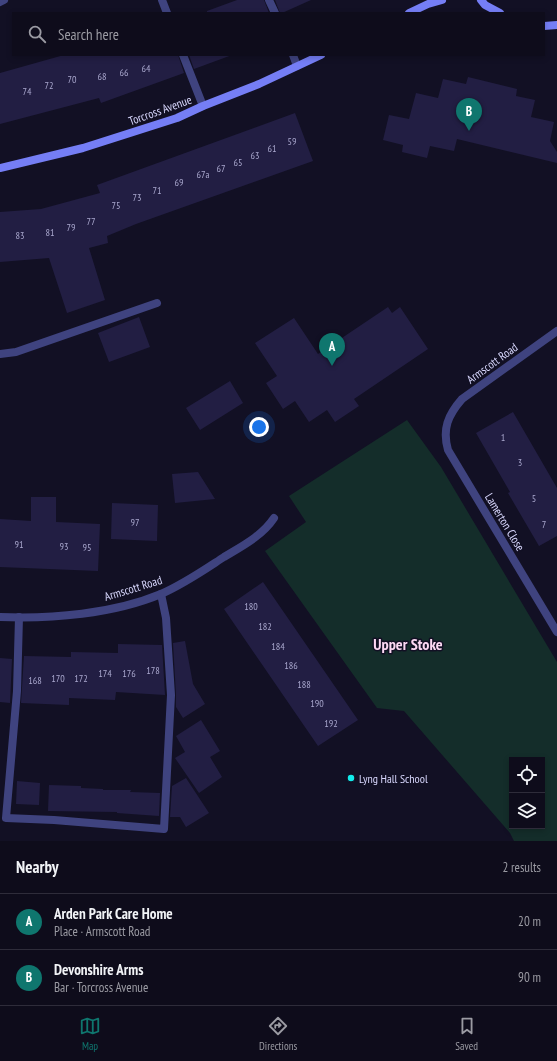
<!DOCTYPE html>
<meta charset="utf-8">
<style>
:root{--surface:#0e0c1b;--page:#1c1a28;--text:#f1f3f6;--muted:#9b9ba3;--line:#2e2c3a;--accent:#0f766e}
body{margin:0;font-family:"PT Sans Narrow",sans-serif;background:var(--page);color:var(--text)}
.controls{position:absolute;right:12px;bottom:12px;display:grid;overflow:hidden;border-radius:0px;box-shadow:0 2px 6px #0003}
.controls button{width:36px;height:36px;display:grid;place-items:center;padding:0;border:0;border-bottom:1px solid var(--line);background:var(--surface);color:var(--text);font:20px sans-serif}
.you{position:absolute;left:259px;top:427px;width:14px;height:14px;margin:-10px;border:3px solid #fff;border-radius:50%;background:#1a73e8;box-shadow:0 0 0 6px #1a73e833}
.badge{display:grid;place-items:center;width:26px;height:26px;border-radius:50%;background:var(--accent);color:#fff;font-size:13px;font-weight:700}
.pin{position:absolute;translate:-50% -33px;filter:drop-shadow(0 1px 2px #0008)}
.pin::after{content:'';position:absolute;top:21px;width:14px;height:12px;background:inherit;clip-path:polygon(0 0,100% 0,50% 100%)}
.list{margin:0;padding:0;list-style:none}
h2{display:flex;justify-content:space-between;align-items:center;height:52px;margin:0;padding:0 16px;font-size:17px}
h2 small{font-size:13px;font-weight:400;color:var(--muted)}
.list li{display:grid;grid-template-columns:26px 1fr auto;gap:12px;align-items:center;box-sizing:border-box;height:56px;padding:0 16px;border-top:1px solid var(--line)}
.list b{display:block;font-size:15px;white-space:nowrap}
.list p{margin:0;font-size:13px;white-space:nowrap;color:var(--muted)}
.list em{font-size:13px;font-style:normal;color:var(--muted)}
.icon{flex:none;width:22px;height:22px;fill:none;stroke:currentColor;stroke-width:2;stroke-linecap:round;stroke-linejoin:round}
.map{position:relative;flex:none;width:557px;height:841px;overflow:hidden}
.search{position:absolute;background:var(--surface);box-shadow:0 2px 6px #0003;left:12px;right:12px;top:12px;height:44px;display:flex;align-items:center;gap:10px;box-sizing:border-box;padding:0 14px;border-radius:0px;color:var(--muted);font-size:15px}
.sheet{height:164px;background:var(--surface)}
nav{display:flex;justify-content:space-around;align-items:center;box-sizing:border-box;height:56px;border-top:1px solid var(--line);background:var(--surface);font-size:11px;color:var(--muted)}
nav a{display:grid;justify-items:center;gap:2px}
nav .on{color:var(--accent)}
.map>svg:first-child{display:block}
.green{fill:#142d2a;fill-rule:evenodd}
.building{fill:#221e43}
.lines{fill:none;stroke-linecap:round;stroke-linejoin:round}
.lane{stroke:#3f437f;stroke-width:8}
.street{stroke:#3f437f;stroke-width:8}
.secondary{stroke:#757ef5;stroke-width:8}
.poi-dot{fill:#12ecec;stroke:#121024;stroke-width:1.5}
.labels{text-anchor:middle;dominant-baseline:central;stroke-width:3;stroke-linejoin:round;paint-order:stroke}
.number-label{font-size:10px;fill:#aaa8ce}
.street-label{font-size:12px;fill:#d7d6fc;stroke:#121024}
.poi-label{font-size:12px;fill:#d7d6fc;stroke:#121024;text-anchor:start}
.district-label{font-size:16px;font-weight:bold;fill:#fcd8f3;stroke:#121024}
</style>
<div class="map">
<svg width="557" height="841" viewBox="0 0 557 841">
<rect width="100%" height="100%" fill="#121024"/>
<path class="green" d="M 407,420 L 441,467 L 557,662 L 557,841 L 514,841 L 510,833 L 404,711 L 377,708 L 265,551 L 306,522 L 289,496 ZM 512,760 L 542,760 L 542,826 L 512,826 Z"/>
<path class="building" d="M 237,0 L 264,0 L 269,13 L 207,13 L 207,11 Z
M 275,0 L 311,0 L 282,13 L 280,13 Z
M 64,55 L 178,55 L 184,73 L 101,103 L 99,98 L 0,124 L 0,73 Z
M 189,55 L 232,55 L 194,69 Z
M 468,77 L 517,89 L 516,96 L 535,100 L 531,117 L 554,122 L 550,141 L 557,152 L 557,163 L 457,139 L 454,151 L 430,146 L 427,158 L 402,152 L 403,145 L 383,140 L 389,115 L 409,119 L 416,93 L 438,98 L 443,79 L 466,84 Z
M 295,113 L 313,161 L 136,224 L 107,236 L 108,243 L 89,248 L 105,300 L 67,313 L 49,258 L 0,262 L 0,212 L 41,209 L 100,193 L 97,185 Z
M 388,307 L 392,313 L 400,307 L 428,349 L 354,399 L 359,406 L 335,422 L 327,410 L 309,422 L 295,401 L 283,409 L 266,383 L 277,376 L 255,343 L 294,318 L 318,354 Z
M 139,317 L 150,347 L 109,362 L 98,333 Z
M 230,381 L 243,403 L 200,430 L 186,408 Z
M 513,412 L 557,488 L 557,536 L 539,546 L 508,493 L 510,492 L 476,433 Z
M 198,472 L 215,499 L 175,503 L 172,474 Z
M 31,497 L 56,497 L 56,522 L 100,524 L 98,571 L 0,567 L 0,519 L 31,521 Z
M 112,503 L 158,505 L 157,541 L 111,539 Z
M 263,582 L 358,720 L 318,746 L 224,609 Z
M 185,641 L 193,684 L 205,704 L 183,718 L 176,707 L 176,695 L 173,643 Z
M 118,644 L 162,645 L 165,695 L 116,692 L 115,700 L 69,698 L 69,705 L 21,703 L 24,656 L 71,657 L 71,652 L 118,653 Z
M 0,658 L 12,659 L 10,703 L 0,702 Z
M 201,720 L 220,751 L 210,757 L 222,777 L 199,793 L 175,758 L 185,752 L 176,736 Z
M 186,778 L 209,813 L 186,827 L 180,817 L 170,817 L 172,786 Z
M 17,781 L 40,783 L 39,805 L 16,804 Z
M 49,785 L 81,786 L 81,788 L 103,789 L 103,790 L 131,790 L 130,792 L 160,793 L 159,816 L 117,813 L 117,812 L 48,811 Z"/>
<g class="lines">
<path class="lane" d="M 162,0 L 167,13
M 269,0 L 275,13
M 0,2 L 4,0
M 183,55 L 203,106
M 293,55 L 297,66
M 0,354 L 16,352 L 157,303
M 19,617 L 17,691 L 6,818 L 54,820 L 164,829 L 171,695 L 166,618 L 161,594"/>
<path class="street" d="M 557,331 L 462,399 C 448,415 442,429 448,450 L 557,632
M 0,617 C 52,619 113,614 161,594 C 184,584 204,570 224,557 C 242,546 262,536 274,518"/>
<path class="secondary" d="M 481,0 L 485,5 L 500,13
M 409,13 L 428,4 L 442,0
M 544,26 L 557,25
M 0,168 L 83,148 L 177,118 L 203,106 L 259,84 L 321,55"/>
</g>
<circle class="poi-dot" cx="351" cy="778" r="4"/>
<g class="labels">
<g class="number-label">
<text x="146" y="68">64</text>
<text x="124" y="72">66</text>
<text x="102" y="76">68</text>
<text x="72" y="79">70</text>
<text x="49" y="85">72</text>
<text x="27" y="91">74</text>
<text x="292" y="141">59</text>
<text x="272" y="148">61</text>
<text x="255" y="155">63</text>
<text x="238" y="162">65</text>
<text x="221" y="168">67</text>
<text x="203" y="174">67a</text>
<text x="179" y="182">69</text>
<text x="157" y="190">71</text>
<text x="137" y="197">73</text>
<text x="116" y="205">75</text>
<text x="91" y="221">77</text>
<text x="71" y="227">79</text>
<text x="50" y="232">81</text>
<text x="20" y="235">83</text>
<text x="503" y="437">1</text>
<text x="520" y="462">3</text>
<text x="534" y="498">5</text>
<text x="135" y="522">97</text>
<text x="544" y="524">7</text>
<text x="19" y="544">91</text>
<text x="64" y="546">93</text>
<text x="87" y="547">95</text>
<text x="251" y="606">180</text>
<text x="265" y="626">182</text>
<text x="278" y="646">184</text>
<text x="291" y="665">186</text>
<text x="153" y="670">178</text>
<text x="105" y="673">174</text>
<text x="129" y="673">176</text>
<text x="58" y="678">170</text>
<text x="81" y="678">172</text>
<text x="35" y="680">168</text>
<text x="304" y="684">188</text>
<text x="317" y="703">190</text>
<text x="331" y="723">192</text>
</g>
<g class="street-label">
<text transform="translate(160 110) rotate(-20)">Torcross Avenue</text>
<text transform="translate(492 363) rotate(-36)">Armscott Road</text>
<text transform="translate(505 522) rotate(59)">Lamerton Close</text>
<text transform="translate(133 588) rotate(-17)">Armscott Road</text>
</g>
<g class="poi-label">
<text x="359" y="778">Lyng Hall School</text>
</g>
<g class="district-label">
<text x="408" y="644">Upper Stoke</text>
</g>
</g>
</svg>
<div class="controls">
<button><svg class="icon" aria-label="locate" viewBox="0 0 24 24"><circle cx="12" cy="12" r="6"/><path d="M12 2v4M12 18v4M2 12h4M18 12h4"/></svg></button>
<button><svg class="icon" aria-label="layers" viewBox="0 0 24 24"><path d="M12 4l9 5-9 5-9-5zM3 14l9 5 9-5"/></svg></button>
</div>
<div class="you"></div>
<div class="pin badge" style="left:332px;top:366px">A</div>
<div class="pin badge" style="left:469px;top:131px">B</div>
<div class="search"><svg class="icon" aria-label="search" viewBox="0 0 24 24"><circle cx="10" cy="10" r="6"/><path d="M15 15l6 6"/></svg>Search here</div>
</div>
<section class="sheet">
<h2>Nearby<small>2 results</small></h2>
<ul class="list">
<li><span class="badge">A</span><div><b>Arden Park Care Home</b><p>Place · Armscott Road</p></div><em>20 m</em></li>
<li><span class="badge">B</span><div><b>Devonshire Arms</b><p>Bar · Torcross Avenue</p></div><em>90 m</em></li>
</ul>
</section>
<nav>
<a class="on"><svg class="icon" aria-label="map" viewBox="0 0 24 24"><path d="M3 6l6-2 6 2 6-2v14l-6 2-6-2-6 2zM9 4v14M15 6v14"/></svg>Map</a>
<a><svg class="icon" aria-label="directions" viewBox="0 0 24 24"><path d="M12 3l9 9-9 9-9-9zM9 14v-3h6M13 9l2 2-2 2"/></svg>Directions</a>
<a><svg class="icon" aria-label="saved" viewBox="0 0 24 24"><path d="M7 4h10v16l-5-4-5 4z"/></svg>Saved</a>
</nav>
